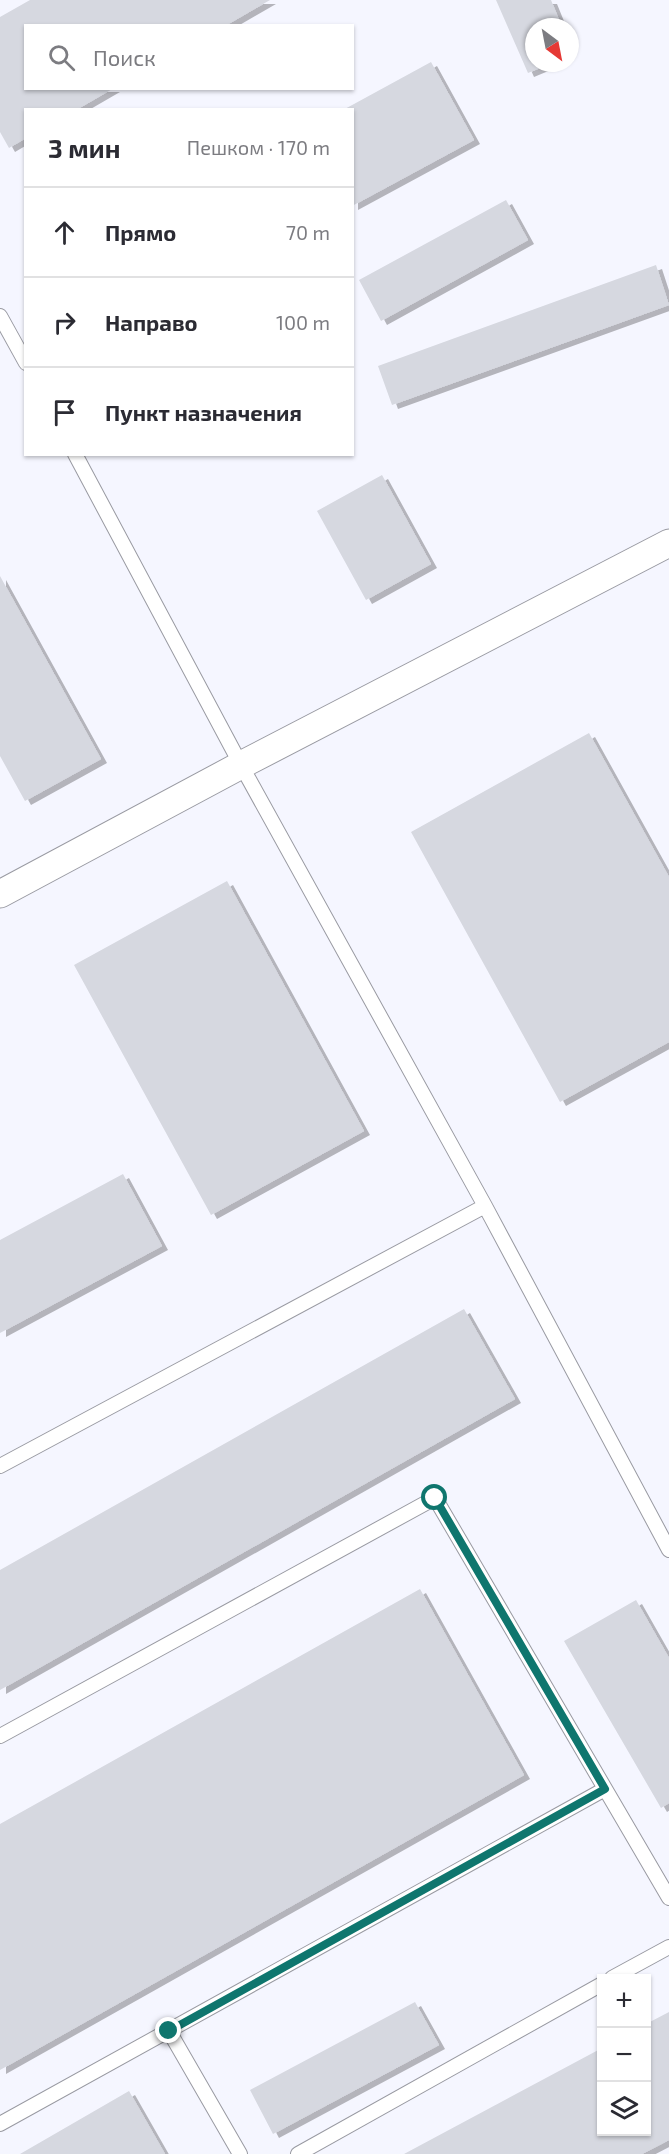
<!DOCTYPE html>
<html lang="ru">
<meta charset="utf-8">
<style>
:root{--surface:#fff;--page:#f2f2f3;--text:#2b2b33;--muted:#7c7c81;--line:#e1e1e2}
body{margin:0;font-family:"Exo 2",sans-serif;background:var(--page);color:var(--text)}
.controls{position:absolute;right:18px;bottom:18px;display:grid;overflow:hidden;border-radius:0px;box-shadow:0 2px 4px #0004}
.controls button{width:54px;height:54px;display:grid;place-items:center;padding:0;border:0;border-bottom:2px solid var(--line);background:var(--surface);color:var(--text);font:30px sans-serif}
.compass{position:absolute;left:525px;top:18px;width:54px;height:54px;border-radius:50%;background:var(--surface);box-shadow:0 2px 4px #0004;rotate:148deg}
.stop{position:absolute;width:18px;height:18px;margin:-14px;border:4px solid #0f766e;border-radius:50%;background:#fff}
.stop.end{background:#0f766e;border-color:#fff;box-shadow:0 2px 6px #0008}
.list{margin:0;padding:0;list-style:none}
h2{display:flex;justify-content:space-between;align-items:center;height:78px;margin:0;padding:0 24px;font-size:26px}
h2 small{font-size:20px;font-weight:400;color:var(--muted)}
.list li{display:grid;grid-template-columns:39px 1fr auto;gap:18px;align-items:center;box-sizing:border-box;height:90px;padding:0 24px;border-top:2px solid var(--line)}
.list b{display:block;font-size:22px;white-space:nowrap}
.list em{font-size:20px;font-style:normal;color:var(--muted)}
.icon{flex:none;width:33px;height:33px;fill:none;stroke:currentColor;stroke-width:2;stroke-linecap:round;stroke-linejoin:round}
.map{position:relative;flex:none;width:669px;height:2154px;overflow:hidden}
.search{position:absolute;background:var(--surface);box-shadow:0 2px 4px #0004;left:24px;top:24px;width:330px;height:66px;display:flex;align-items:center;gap:15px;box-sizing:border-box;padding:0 21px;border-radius:0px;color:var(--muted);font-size:22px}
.panel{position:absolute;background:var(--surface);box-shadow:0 2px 4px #0004;left:24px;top:108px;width:330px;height:348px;border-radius:0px}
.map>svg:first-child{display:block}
.building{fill:#d6d8e0;filter:url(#shadow)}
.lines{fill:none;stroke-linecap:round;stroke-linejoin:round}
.lane-casing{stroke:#999aa2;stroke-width:16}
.street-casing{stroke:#999aa2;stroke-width:29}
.lane{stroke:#fff;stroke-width:14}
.street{stroke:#fff;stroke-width:27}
.route{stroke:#0f766e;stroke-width:8}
</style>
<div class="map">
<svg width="669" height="2154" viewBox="0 0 669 2154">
<defs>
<filter id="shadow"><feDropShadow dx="6" dy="4" stdDeviation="0" flood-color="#0004"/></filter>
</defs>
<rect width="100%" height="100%" fill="#f5f6ff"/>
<path class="building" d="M 30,0 L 270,0 L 225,26 L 26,26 L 26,88 L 114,88 L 76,110 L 26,110 L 26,138 L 9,148 L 0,132 L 0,17 Z
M 496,0 L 551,0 L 562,27 L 534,27 L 534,63 L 552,63 L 528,73 Z
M 431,62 L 474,140 L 352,206 L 352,110 L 343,110 Z
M 506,200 L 528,240 L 381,321 L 359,280 Z
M 656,265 L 669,305 L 392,405 L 378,366 Z
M 382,475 L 431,564 L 366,600 L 317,511 Z
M 0,576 L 101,759 L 25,801 L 0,756 Z
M 589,733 L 669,877 L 669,1042 L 560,1102 L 411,832 Z
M 227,881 L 364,1131 L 211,1215 L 74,965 Z
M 123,1174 L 162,1246 L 0,1333 L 0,1240 Z
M 464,1309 L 515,1399 L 0,1690 L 0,1570 Z
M 420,1589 L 524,1775 L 0,2070 L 0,1824 Z
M 636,1600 L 669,1658 L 669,1803 L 661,1808 L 564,1641 Z
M 415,2002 L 439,2045 L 273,2134 L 250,2090 Z
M 669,2012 L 669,2140 L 642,2154 L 404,2154 L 602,2048 L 602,2132 L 646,2132 L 646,2024 Z
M 129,2091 L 165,2154 L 20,2154 Z"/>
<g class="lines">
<defs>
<path id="lane" d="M 0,316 L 26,363
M 75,454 L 241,765 L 485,1206 L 669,1550
M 0,1466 L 485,1206
M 0,1736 L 435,1498 L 669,1898
M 612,1978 L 669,1947
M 169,2031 L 240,2154
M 0,2124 L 605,1789
M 298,2154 L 602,1984"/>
<path id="street" d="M 0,894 L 241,765 L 669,543"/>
</defs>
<use href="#lane" class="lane-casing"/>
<use href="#street" class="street-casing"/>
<use href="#lane" class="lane"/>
<use href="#street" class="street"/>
</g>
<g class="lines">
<path class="route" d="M 169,2031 L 605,1789 L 435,1498"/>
</g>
</svg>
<div class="controls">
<button>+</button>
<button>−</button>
<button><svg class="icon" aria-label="layers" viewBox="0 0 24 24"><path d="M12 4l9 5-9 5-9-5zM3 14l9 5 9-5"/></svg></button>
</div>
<svg class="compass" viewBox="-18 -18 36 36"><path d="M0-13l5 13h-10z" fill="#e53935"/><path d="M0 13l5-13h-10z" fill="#7c7c81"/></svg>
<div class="stop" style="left:435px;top:1498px"></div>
<div class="stop end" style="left:169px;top:2031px"></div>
<div class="search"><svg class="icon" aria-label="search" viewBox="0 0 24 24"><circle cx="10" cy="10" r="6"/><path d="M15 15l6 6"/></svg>Поиск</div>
<section class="panel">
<h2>3 мин<small>Пешком · 170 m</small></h2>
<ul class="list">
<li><svg class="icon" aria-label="ahead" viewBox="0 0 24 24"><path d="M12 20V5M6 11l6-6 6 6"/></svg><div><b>Прямо</b></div><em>70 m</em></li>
<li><svg class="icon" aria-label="right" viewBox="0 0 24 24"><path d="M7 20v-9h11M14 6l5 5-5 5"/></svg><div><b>Направо</b></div><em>100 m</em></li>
<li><svg class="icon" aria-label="arrive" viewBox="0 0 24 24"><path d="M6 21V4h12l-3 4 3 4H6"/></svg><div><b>Пункт назначения</b></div></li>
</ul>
</section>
</div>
